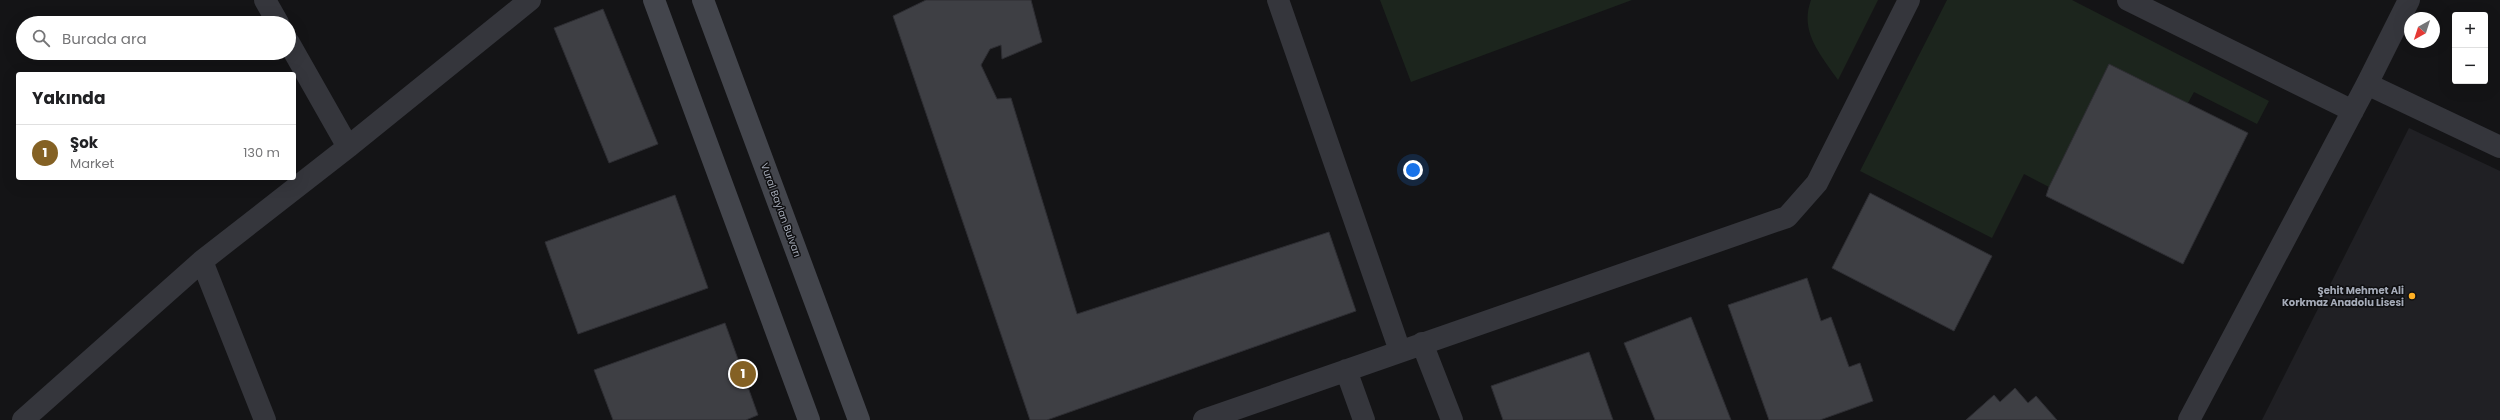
<!DOCTYPE html>
<html lang="tr">
<meta charset="utf-8">
<style>
:root{--surface:#fff;--page:#f6f6f6;--text:#202124;--muted:#757577;--line:#e0e0e0;--accent:#846124}
body{margin:0;font-family:Poppins,sans-serif;background:var(--page);color:var(--text)}
.controls{position:absolute;right:12px;top:12px;display:grid;overflow:hidden;border-radius:4px;box-shadow:0 4px 16px #0002}
.controls button{width:36px;height:36px;display:grid;place-items:center;padding:0;border:0;border-bottom:1px solid var(--line);background:var(--surface);color:var(--text);font:20px sans-serif}
.compass{position:absolute;left:2404px;top:12px;width:36px;height:36px;border-radius:50%;background:var(--surface);box-shadow:0 4px 16px #0002;rotate:219deg}
.you{position:absolute;left:1413px;top:170px;width:14px;height:14px;margin:-10px;border:3px solid #fff;border-radius:50%;background:#1a73e8;box-shadow:0 0 0 6px #1a73e833}
.badge{display:grid;place-items:center;width:26px;height:26px;border-radius:50%;background:var(--accent);color:#fff;font-size:13px;font-weight:700}
.pin{position:absolute;translate:-50% -50%;border:2px solid #fff;box-shadow:0 1px 4px #0006}
.list{margin:0;padding:0;list-style:none}
h2{display:flex;justify-content:space-between;align-items:center;height:52px;margin:0;padding:0 16px;font-size:17px}
h2 small{font-size:13px;font-weight:400;color:var(--muted)}
.list li{display:grid;grid-template-columns:26px 1fr auto;gap:12px;align-items:center;box-sizing:border-box;height:56px;padding:0 16px;border-top:1px solid var(--line)}
.list b{display:block;font-size:15px;white-space:nowrap}
.list p{margin:0;font-size:13px;white-space:nowrap;color:var(--muted)}
.list em{font-size:13px;font-style:normal;color:var(--muted)}
.icon{flex:none;width:22px;height:22px;fill:none;stroke:currentColor;stroke-width:2;stroke-linecap:round;stroke-linejoin:round}
.map{position:relative;flex:none;width:2500px;height:420px;overflow:hidden}
.search{position:absolute;background:var(--surface);box-shadow:0 4px 16px #0002;left:16px;top:16px;width:280px;height:44px;display:flex;align-items:center;gap:10px;box-sizing:border-box;padding:0 14px;border-radius:22px;color:var(--muted);font-size:15px}
.panel{position:absolute;background:var(--surface);box-shadow:0 4px 16px #0002;left:16px;top:72px;width:280px;height:108px;border-radius:4px}
.map>svg:first-child{display:block}
.built{fill:#202024}
.green{fill:#1c251d}
.building{fill:#3e3f44;stroke:#2e2e33}
.lines{fill:none;stroke-linecap:round;stroke-linejoin:round}
.street{stroke:#35363c;stroke-width:22}
.secondary{stroke:#43454c;stroke-width:22}
.poi-dot{fill:#ffb024;stroke:#0f0f11;stroke-width:1.5}
.labels{text-anchor:middle;dominant-baseline:central;stroke-width:3;stroke-linejoin:round;paint-order:stroke}
.street-label{font-size:10px;fill:#a5abb8;stroke:#0f0f11}
.poi-label{font-size:10px;font-weight:bold;fill:#a5abb8;stroke:#0f0f11;text-anchor:end}
</style>
<div class="map">
<svg width="2500" height="420" viewBox="0 0 2500 420">
<rect width="100%" height="100%" fill="#141416"/>
<path class="built" d="M 2409,128 L 2500,171 L 2500,420 L 2262,420 Z"/>
<path class="green" d="M 1380,0 L 1632,0 L 1411,82 Z
M 1811,0 L 1878,0 L 1838,80 C 1821,55 1799,32 1811,0 Z
M 1947,0 L 2072,0 L 2269,101 L 2257,124 L 2194,92 L 2188,103 L 2109,64 L 2049,187 L 2024,174 L 1992,238 L 1860,171 Z"/>
<path class="building" d="M 926,0 L 1031,0 L 1042,42 L 1002,59 L 1001,45 L 990,49 L 981,65 L 997,99 L 1011,98 L 1077,314 L 1329,232 L 1356,311 L 1047,420 L 1030,420 L 893,16 Z
M 603,9 L 658,144 L 609,163 L 554,28 Z
M 2109,64 L 2248,133 L 2183,264 L 2046,196 L 2049,187 Z
M 1870,193 L 1992,256 L 1954,331 L 1832,268 Z
M 675,195 L 708,288 L 578,334 L 545,242 Z
M 1807,278 L 1821,321 L 1831,317 L 1849,367 L 1860,363 L 1873,401 L 1820,420 L 1769,420 L 1728,305 Z
M 1691,317 L 1731,420 L 1655,420 L 1624,343 Z
M 725,323 L 758,415 L 746,420 L 613,420 L 594,370 Z
M 1589,352 L 1613,420 L 1503,420 L 1491,386 Z
M 2015,388 L 2028,403 L 2036,396 L 2057,420 L 1966,420 L 1994,395 L 2000,402 Z"/>
<g class="lines">
<path class="street" d="M 265,0 L 278,23
M 1278,0 L 1400,351
M 2128,0 L 2353,111
M 289,43 L 348,147
M 2367,84 L 2500,147
M 202,261 L 265,420
M 1422,343 L 1452,420
M 1346,370 L 1364,420
M 23,420 L 202,261 L 348,147 L 530,0
M 1204,420 L 1787,217 L 1817,183 L 1909,0
M 2189,420 L 2367,84 L 2409,0"/>
<path class="secondary" d="M 654,0 L 809,420
M 703,0 L 859,420"/>
</g>
<circle class="poi-dot" cx="2412" cy="296" r="4"/>
<g class="labels">
<g class="street-label">
<text transform="translate(781 210) rotate(70)">Vural Baylan Bulvarı</text>
</g>
<g class="poi-label">
<text x="2404" y="290">Şehit Mehmet Ali<tspan x="2404" dy="12">Korkmaz Anadolu Lisesi</tspan></text>
</g>
</g>
</svg>
<div class="controls">
<button>+</button>
<button>−</button>
</div>
<svg class="compass" viewBox="-18 -18 36 36"><path d="M0-13l5 13h-10z" fill="#e53935"/><path d="M0 13l5-13h-10z" fill="#757577"/></svg>
<div class="you"></div>
<div class="pin badge" style="left:743px;top:374px">1</div>
<div class="search"><svg class="icon" aria-label="search" viewBox="0 0 24 24"><circle cx="10" cy="10" r="6"/><path d="M15 15l6 6"/></svg>Burada ara</div>
<section class="panel">
<h2>Yakında<small></small></h2>
<ul class="list">
<li><span class="badge">1</span><div><b>Şok</b><p>Market</p></div><em>130 m</em></li>
</ul>
</section>
</div>
